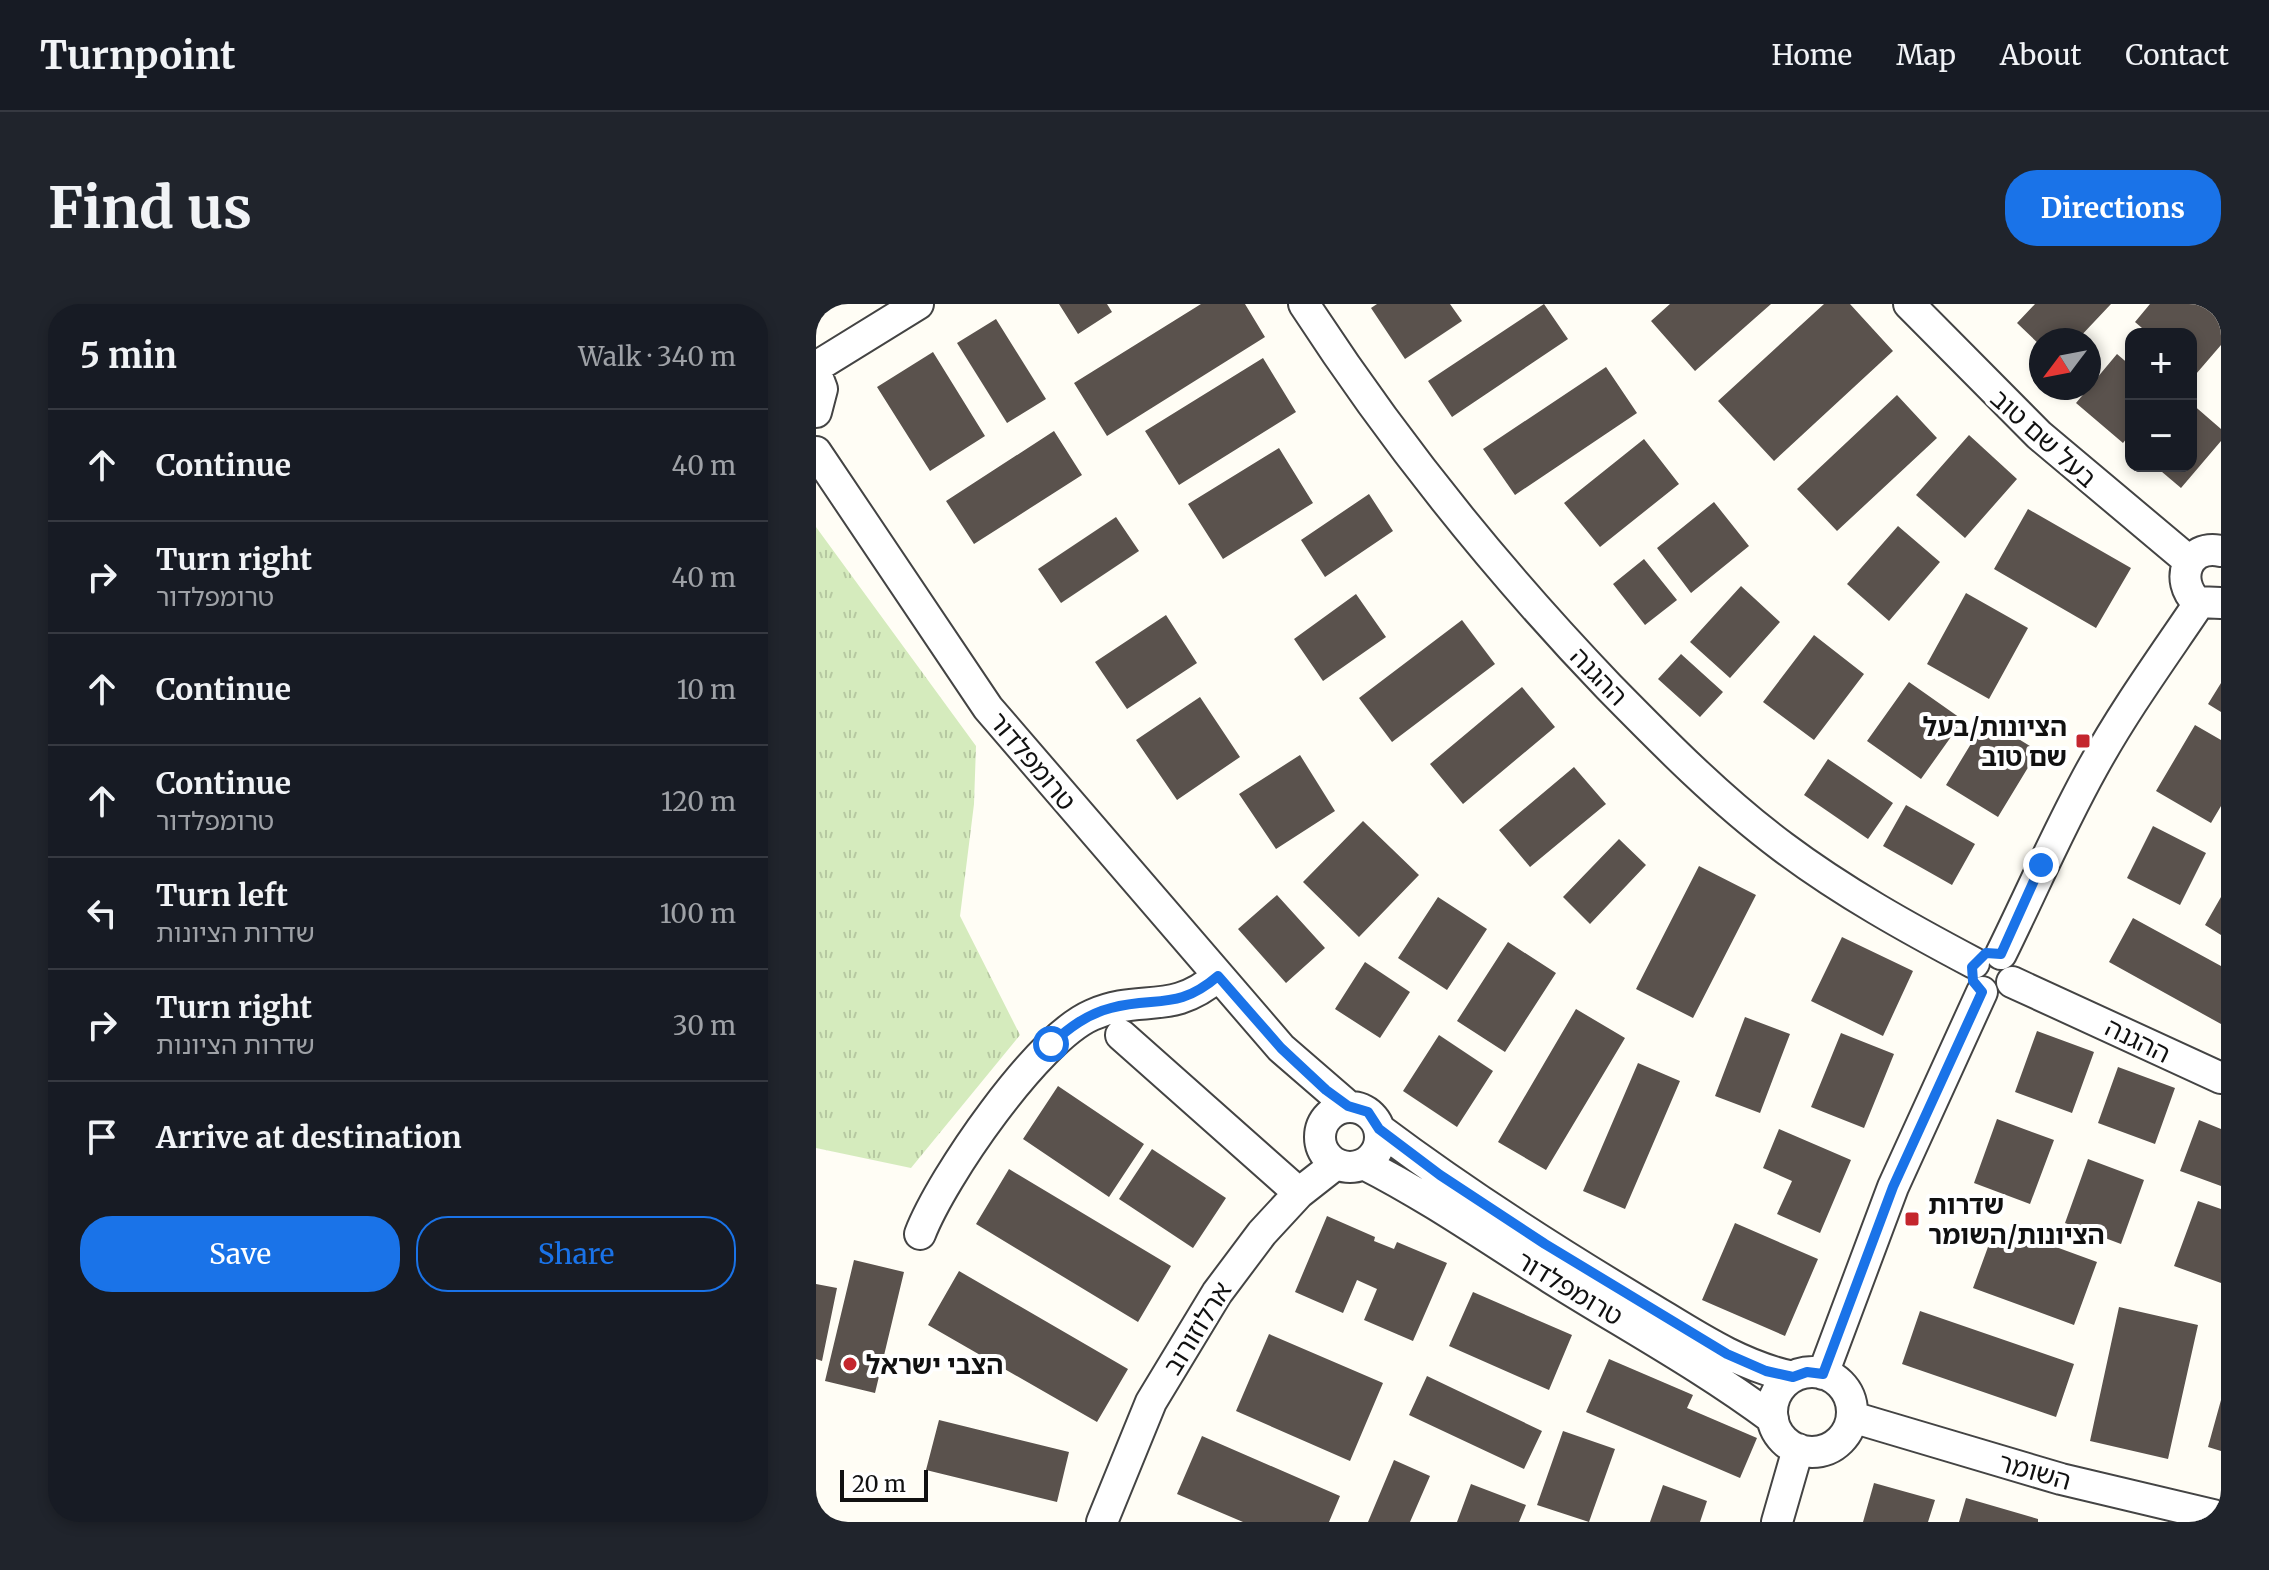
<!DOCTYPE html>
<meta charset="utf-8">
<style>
:root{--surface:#171b24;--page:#20242c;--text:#f1f3f6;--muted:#9ea1a6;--line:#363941;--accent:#1a73e8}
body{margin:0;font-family:Merriweather,"Noto Sans Hebrew",serif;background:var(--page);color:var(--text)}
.controls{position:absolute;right:24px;top:24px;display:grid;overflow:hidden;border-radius:16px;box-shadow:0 4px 12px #0003}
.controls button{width:72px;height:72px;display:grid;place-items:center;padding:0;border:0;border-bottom:2px solid var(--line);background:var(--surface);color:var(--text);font:40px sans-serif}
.compass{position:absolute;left:1213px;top:24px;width:72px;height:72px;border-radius:50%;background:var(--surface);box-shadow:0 4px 12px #0003;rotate:238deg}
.scale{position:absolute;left:24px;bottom:20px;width:88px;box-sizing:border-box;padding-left:8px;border:4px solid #111;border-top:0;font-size:22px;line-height:28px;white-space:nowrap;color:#111;-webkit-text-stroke:6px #fff;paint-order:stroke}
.stop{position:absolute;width:24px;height:24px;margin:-18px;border:6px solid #1a73e8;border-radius:50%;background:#fff}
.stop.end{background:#1a73e8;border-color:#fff;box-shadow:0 2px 8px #0008}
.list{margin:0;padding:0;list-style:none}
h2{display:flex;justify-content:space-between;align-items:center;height:104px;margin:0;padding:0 32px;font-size:34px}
h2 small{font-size:26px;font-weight:400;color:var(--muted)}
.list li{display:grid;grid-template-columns:52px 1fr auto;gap:24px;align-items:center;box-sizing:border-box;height:112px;padding:0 32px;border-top:2px solid var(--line)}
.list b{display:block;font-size:30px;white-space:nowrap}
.list p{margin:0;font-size:26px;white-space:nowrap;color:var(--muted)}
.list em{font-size:26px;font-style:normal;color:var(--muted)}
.actions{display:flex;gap:16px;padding:24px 32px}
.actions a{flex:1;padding:18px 0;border:2px solid var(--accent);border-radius:32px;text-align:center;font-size:28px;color:var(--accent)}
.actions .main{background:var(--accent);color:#fff}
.icon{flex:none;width:44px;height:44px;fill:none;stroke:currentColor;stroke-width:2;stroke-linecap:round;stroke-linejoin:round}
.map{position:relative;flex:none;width:1405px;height:1218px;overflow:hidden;border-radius:32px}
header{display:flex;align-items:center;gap:48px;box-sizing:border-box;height:112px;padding:0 40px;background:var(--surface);border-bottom:2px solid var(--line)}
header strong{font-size:38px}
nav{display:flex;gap:44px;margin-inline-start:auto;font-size:28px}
.intro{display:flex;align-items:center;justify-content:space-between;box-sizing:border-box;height:192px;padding:0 48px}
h1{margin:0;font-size:56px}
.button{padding:20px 36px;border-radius:32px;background:var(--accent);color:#fff;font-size:28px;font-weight:700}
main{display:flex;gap:48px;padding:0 48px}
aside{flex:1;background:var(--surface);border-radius:32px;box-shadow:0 4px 12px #0003}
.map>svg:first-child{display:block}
.grass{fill:url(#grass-tufts)}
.building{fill:#5a524d}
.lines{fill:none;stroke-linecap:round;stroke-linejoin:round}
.minor-casing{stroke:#444;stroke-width:34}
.minor{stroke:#fff;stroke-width:30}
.route{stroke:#1a73e8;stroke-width:10}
.poi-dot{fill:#c4262e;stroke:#fff;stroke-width:3}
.labels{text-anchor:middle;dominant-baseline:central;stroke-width:8;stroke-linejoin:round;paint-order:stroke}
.street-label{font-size:26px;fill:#111;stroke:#fff}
.poi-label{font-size:26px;font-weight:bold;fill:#111;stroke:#fff;text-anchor:start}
</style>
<header>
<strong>Turnpoint</strong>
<nav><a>Home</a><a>Map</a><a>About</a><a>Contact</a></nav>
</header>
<div class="intro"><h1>Find us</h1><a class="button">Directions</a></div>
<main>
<aside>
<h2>5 min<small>Walk · 340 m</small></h2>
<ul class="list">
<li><svg class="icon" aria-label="ahead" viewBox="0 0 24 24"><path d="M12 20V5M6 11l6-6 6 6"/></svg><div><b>Continue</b></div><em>40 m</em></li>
<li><svg class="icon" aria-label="right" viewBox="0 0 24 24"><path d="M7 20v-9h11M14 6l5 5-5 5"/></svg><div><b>Turn right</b><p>טרומפלדור</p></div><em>40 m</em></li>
<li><svg class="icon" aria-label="ahead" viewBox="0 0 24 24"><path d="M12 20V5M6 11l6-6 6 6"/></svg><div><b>Continue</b></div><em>10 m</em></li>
<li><svg class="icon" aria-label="ahead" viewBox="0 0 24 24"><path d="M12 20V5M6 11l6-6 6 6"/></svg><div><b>Continue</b><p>טרומפלדור</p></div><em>120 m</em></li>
<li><svg class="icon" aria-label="left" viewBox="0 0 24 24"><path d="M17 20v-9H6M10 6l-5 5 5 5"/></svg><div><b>Turn left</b><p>שדרות הציונות</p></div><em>100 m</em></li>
<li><svg class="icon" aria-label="right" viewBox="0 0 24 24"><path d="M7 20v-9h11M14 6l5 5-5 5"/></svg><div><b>Turn right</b><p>שדרות הציונות</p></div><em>30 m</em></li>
<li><svg class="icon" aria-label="arrive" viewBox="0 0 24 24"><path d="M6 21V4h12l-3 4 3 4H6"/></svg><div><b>Arrive at destination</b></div></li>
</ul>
<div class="actions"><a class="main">Save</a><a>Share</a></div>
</aside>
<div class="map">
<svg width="1405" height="1218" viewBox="0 0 1405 1218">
<defs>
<pattern id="grass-tufts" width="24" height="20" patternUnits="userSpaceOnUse" patternTransform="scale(2)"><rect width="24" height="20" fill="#d5ebbd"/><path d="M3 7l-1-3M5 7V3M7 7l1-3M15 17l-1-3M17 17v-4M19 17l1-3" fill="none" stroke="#b6c8a1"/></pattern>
</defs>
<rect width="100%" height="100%" fill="#fffdf5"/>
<path class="grass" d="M 0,223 L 160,442 L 158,500 L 144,612 L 204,731 L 95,864 L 0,844 Z"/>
<path class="building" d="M 243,0 L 291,0 L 296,8 L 262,30 Z
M 385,0 L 429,0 L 449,33 L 291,132 L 258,79 Z
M 561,0 L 634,0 L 646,17 L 589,55 L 555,4 Z
M 728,0 L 752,35 L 636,113 L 612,77 Z
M 854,0 L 955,0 L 879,67 L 835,17 Z
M 1008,0 L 1034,0 L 1077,47 L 958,157 L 902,97 Z
M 1219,0 L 1295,0 L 1261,36 L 1225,36 L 1225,42 L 1201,19 Z
M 1334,0 L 1405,0 L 1405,41 L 1380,70 L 1375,66 L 1375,30 L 1333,30 L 1319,18 Z
M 180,15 L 230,95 L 191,119 L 141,39 Z
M 117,48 L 169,132 L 114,167 L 61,83 Z
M 1301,50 L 1315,62 L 1315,129 L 1307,139 L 1260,99 Z
M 447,54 L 480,108 L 363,181 L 329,127 Z
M 790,63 L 821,109 L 699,191 L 667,145 Z
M 1081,91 L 1121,134 L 1021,227 L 981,185 Z
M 1375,99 L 1405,125 L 1405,137 L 1365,184 L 1339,162 L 1375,162 Z
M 238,127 L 266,171 L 158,240 L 130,197 Z
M 1153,131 L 1201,175 L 1149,234 L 1100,191 Z
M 828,135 L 863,180 L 784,243 L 748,199 Z
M 463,144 L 497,199 L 407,255 L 372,200 Z
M 553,190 L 577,227 L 509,273 L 485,236 Z
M 898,198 L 933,242 L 875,289 L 841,244 Z
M 1212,205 L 1315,264 L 1280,324 L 1178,265 Z
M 300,213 L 323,247 L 245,299 L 222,265 Z
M 1082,222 L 1124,258 L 1073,317 L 1031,280 Z
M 828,255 L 861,296 L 829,321 L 797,280 Z
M 925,282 L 964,318 L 914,374 L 874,338 Z
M 1150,289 L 1212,324 L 1173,395 L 1111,360 Z
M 540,290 L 570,333 L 507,377 L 478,335 Z
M 350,311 L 381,359 L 311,405 L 279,358 Z
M 646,316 L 679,360 L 576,438 L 543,394 Z
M 998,331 L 1048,370 L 998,436 L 947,398 Z
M 865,350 L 907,388 L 884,413 L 842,375 Z
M 1093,378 L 1147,416 L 1105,475 L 1051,437 Z
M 1405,379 L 1405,408 L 1392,400 Z
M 706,383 L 739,423 L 647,500 L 614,460 Z
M 384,393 L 424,453 L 361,496 L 320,436 Z
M 1170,415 L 1222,447 L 1182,513 L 1130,481 Z
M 1379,421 L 1405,436 L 1405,502 L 1395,519 L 1340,487 Z
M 484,451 L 519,507 L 460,545 L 423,490 Z
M 1012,455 L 1077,499 L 1052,535 L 988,491 Z
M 758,463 L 790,500 L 714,563 L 683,526 Z
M 1090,501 L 1159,540 L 1136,581 L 1067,542 Z
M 547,517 L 603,571 L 543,633 L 487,578 Z
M 1337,522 L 1390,549 L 1364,601 L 1311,574 Z
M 803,535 L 830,561 L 774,620 L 747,593 Z
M 883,562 L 940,591 L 877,714 L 820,685 Z
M 461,591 L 509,644 L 470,679 L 422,625 Z
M 622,593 L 671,625 L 631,686 L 582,654 Z
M 1405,593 L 1405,631 L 1389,621 Z
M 1317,614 L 1405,662 L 1405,720 L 1293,658 Z
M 1026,633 L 1097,667 L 1067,732 L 995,697 Z
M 692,638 L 740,669 L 689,748 L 641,717 Z
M 549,658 L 594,688 L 564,734 L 519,705 Z
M 760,705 L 809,734 L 730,866 L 682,838 Z
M 929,713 L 974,730 L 944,809 L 899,792 Z
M 1221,727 L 1278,748 L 1256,809 L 1199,788 Z
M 1025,729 L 1078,750 L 1048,824 L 995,803 Z
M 623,731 L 677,767 L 641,823 L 587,787 Z
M 822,759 L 864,777 L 809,905 L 767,887 Z
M 1302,763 L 1359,784 L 1339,840 L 1282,819 Z
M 242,782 L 328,840 L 293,893 L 207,835 Z
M 1181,815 L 1238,836 L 1214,900 L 1158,879 Z
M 1383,816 L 1405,825 L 1405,882 L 1364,867 Z
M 963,825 L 1035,856 L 1004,929 L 961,910 L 976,877 L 947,864 Z
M 336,845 L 410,894 L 377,944 L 303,895 Z
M 1272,855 L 1328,876 L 1305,940 L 1249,919 Z
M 193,865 L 355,962 L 322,1018 L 160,920 Z
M 1382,897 L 1405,905 L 1405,979 L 1358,962 Z
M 511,912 L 559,933 L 558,937 L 578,945 L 581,938 L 631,959 L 597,1037 L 548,1016 L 561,985 L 541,976 L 527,1009 L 479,988 Z
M 919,919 L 1002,955 L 969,1032 L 886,996 Z
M 1180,921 L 1281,958 L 1258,1021 L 1157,984 Z
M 38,956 L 88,968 L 59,1089 L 9,1077 Z
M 143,967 L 312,1065 L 281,1118 L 112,1021 Z
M 0,980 L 21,984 L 6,1057 L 0,1055 Z
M 657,988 L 756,1031 L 733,1086 L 633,1042 Z
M 1303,1003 L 1382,1021 L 1352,1155 L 1274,1137 Z
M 1104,1007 L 1258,1060 L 1240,1113 L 1086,1060 Z
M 453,1030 L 567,1079 L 534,1157 L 420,1107 Z
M 793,1055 L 877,1091 L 871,1104 L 941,1134 L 924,1174 L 770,1108 Z
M 611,1072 L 726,1127 L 708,1165 L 593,1111 Z
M 1405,1096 L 1405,1147 L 1392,1143 Z
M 123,1116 L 253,1148 L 241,1198 L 110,1166 Z
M 747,1127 L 799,1145 L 773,1218 L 721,1201 Z
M 386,1132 L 524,1192 L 513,1218 L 427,1218 L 361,1190 Z
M 578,1156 L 614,1172 L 594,1218 L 552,1218 Z
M 1058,1179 L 1119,1196 L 1112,1218 L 1047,1218 Z
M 655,1180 L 710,1201 L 703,1218 L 641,1218 Z
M 847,1181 L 891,1197 L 884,1218 L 834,1218 Z
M 1150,1194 L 1222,1215 L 1222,1218 L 1143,1218 Z"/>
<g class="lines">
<defs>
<path id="minor" d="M 488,0 C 577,137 680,265 793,383 C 848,439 904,496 967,543 C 1027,588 1092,624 1158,659
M 1093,0 L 1223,131 L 1373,257
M 0,63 L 102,0
M 0,69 L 6,85 L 0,108
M 0,148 L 172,404 L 465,744 L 532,802
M 1405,247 C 1371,240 1358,276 1381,298 L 1405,299
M 1185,650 C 1216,587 1243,524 1277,463 C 1309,405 1347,353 1384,298
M 1196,678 L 1405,774
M 305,731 L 483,889
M504 833a30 30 0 1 1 60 0a30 30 0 1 1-60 0Z
M 563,825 C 647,888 734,944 824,998 C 873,1027 920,1061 977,1073
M 548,860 C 613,893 673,935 735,974 C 810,1021 886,1062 957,1115
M 104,930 C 126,873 221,735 276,711 C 325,689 355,713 402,672
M956 1108a40 40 0 1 1 80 0a40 40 0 1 1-80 0Z
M 1007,1070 L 1077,883 L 1166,688
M 1036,1113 L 1245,1175 L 1405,1213
M 286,1218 L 335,1098 L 401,989 L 446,929 L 483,889 L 520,860
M 961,1218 L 982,1145"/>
</defs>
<use href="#minor" class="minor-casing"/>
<use href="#minor" class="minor"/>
</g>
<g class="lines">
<path class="route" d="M 235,740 C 253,724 271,710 295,704 C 341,692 361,707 402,672 L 465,744 L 510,786 L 532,802 L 552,808 L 563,825 L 624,871 L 729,940 L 911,1050 L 950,1067 L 977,1073 L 991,1068 L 1007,1070 L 1077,883 L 1166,688 L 1157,677 L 1156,663 L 1170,649 L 1185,650 L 1225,561"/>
</g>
<g class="poi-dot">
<rect x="1259" y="429" width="16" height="16" rx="4"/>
<rect x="1088" y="907" width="16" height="16" rx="4"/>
<circle cx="34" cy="1060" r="8"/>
</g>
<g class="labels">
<g class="street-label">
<text transform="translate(1228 134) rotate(42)">בעל שם טוב</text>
<text transform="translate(783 372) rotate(46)">ההגנה</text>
<text transform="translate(217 457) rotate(50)">טרומפלדור</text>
<text transform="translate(1322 736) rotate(26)">ההגנה</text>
<text transform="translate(754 984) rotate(31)">טרומפלדור</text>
<text transform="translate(381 1024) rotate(-58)">ארלוזורוב</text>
<text transform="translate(1219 1167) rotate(16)">השומר</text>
</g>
<g class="poi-label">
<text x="1251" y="422" text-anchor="end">הציונות/בעל<tspan x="1251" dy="30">שם טוב</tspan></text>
<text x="1112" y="900">שדרות<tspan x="1112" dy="30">הציונות/השומר</tspan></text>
<text x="50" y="1060">הצבי ישראל</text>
</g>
</g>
</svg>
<div class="controls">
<button>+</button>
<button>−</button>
</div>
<svg class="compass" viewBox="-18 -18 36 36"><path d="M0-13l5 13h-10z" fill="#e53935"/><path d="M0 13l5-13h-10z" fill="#9ea1a6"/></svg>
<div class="scale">20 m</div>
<div class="stop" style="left:235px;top:740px"></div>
<div class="stop end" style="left:1225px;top:561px"></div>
</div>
</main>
